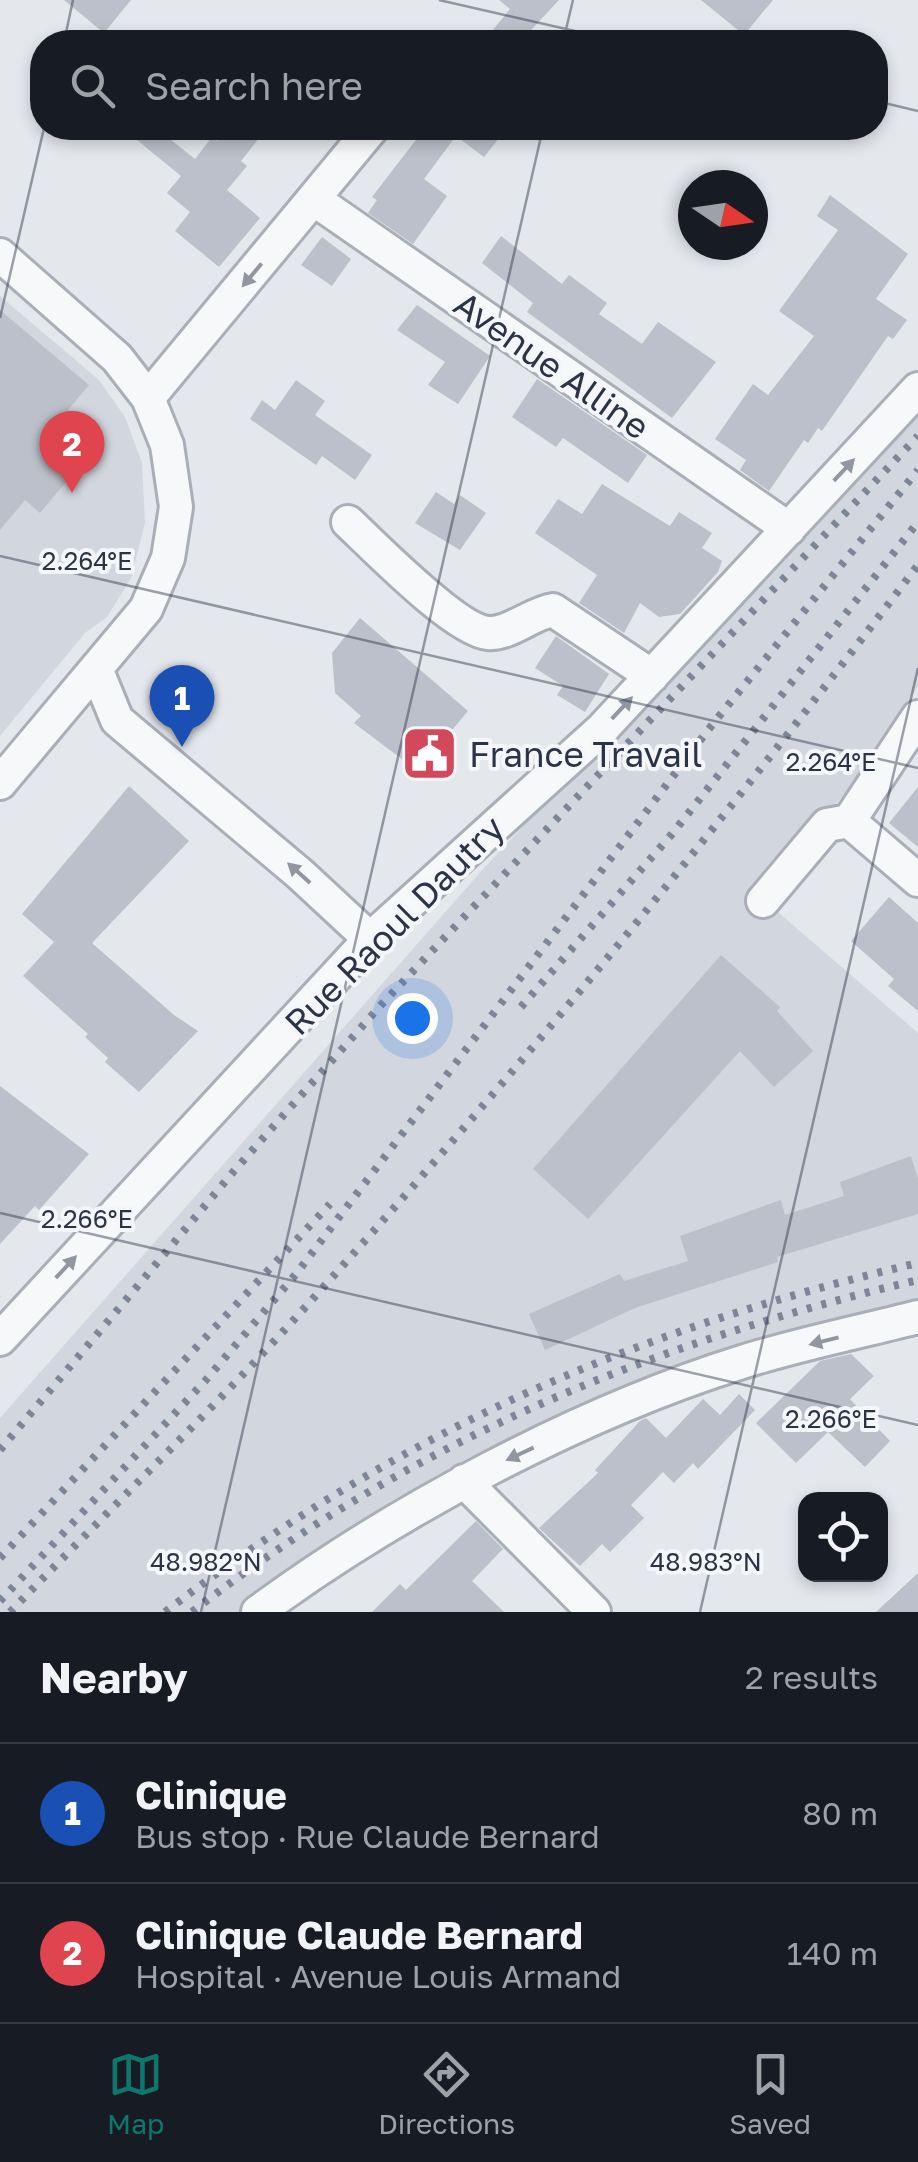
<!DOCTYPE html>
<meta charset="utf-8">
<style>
:root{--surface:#171b24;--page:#20242c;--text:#f1f3f6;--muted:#9ea1a6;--line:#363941;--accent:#0f766e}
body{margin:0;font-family:"Golos Text",sans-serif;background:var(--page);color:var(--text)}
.controls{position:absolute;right:30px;bottom:30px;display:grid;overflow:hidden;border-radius:20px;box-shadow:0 5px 15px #0003}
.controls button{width:90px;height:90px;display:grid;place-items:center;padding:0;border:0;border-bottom:2px solid var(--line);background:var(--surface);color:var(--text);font:50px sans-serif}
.compass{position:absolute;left:678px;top:170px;width:90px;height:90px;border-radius:50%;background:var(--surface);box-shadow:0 5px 15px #0003;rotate:103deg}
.you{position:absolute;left:412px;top:1018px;width:35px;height:35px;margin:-25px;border:8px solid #fff;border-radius:50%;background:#1a73e8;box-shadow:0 0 0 15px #1a73e833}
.badge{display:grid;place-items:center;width:65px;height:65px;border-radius:50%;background:var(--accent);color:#fff;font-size:32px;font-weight:700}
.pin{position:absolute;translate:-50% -82px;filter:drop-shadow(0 2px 5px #0008)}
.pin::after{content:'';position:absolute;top:52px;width:35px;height:30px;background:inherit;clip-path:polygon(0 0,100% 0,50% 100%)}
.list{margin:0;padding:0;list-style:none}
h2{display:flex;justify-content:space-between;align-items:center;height:130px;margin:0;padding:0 40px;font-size:42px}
h2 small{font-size:32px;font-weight:400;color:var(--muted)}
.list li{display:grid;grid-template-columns:65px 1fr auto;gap:30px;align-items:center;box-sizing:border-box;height:140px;padding:0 40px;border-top:2px solid var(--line)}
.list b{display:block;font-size:38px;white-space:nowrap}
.list p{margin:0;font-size:32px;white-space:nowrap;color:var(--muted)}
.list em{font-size:32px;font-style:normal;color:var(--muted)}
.icon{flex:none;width:55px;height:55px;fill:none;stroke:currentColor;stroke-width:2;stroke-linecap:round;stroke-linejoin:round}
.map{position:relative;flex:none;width:918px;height:1612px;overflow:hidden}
.search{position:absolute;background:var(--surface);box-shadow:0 5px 15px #0003;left:30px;right:30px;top:30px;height:110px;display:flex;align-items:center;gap:25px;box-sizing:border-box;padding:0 35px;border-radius:40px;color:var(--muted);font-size:38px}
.sheet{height:410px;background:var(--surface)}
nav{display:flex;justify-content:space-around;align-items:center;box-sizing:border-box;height:140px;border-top:2px solid var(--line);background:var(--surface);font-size:28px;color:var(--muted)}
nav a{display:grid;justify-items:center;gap:5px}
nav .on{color:var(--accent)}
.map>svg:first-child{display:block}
.built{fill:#d2d6de}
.building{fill:#bbc0ca}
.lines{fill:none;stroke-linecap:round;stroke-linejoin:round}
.street-casing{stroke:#a9aeb7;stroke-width:38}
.street{stroke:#f7f8fa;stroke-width:32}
.rail{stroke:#7d8696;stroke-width:8;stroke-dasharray:5 10;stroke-linecap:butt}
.oneway{fill:#9196a0}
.ticks{fill:none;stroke:#2b3445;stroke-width:2.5;stroke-opacity:0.45}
.labels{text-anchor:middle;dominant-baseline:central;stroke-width:8;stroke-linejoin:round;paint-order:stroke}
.street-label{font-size:35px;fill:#2b3445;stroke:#f4f6f9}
.poi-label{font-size:35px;fill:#2b3445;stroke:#f4f6f9;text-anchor:start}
.ticks-label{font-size:25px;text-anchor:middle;fill:#2b3445;stroke:#f4f6f9;stroke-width:8;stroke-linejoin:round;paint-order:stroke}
</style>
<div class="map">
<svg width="918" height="1612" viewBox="0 0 918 1612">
<rect width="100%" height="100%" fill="#e4e7ec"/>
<path class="built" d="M 0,296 L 99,380 L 125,417 L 142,463 L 145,523 L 131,578 L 107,617 L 85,633 L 0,736 Z
M 918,405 L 918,686 L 848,790 L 756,893 L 918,1033 L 918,1305 L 800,1327 L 595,1404 L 412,1491 L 246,1612 L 0,1612 L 0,1418 L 485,867 Z"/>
<path class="building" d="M 64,0 L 131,0 L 104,33 Z
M 499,0 L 559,0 L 520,42 L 483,42 L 510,9 Z
M 701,0 L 773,0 L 744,35 Z
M 138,128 L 156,128 L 195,159 L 212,137 L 217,141 L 229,128 L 267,128 L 241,161 L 247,166 L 227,190 L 260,218 L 219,267 L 175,231 L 190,212 L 167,193 L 181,176 L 131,135 Z
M 425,128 L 507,128 L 484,157 L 456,136 L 424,179 L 447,196 L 413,244 L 368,213 L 377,200 L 372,197 Z
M 830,195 L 908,254 L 876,299 L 907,320 L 893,339 L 888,336 L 822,431 L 818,428 L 808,443 L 804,440 L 769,491 L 740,470 L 746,460 L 715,439 L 753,384 L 768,395 L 814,336 L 779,311 L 838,230 L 817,216 Z
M 501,236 L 562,284 L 569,275 L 607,303 L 599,314 L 642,344 L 658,322 L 716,362 L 672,418 L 527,312 L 533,303 L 482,263 Z
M 322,237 L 351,259 L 332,286 L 301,265 Z
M 417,305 L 490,356 L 458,404 L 428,385 L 445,362 L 397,330 Z
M 0,310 L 89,385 L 68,410 L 102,439 L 40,513 L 25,500 L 0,530 Z
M 537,379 L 647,455 L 628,483 L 563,438 L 556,447 L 512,417 Z
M 296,380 L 325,401 L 315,415 L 372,455 L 355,480 L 322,456 L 316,465 L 250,419 L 262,400 L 275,410 Z
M 602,484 L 670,526 L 679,512 L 712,533 L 702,548 L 722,561 L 718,572 L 680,614 L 659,617 L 640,603 L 624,633 L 579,603 L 597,575 L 535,533 L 558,499 L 582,514 Z
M 436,492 L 454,504 L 460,495 L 486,513 L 460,550 L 415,523 Z
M 360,618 L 468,711 L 421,767 L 411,759 L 407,763 L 354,723 L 361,716 L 335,693 L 332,653 Z
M 556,636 L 609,674 L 585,712 L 557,695 L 563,686 L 535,668 Z
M 129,786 L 189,841 L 92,943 L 174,1015 L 198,1031 L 139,1092 L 105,1062 L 108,1058 L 85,1037 L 88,1034 L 23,976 L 54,942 L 22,914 Z
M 918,787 L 918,847 L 889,823 Z
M 889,897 L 918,923 L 918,1011 L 888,986 L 894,979 L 851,941 Z
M 721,955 L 780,1007 L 777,1011 L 813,1051 L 774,1087 L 740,1051 L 588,1219 L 533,1169 Z
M 0,1086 L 89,1154 L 39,1210 L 35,1206 L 0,1244 Z
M 911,1156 L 918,1179 L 918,1214 L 777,1257 L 778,1262 L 635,1308 L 545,1350 L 529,1314 L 620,1274 L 624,1281 L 688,1261 L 680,1236 L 781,1200 L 785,1215 L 844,1196 L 840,1182 Z
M 851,1354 L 874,1376 L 850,1399 L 890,1441 L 865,1467 L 828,1432 L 796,1463 L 756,1423 L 820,1361 Z
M 739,1394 L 755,1410 L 698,1469 L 693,1463 L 674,1483 L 663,1472 L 631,1505 L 644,1518 L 610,1552 L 602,1544 L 580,1566 L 539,1528 L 598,1473 L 595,1470 L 640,1421 L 646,1418 L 666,1438 L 703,1399 L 720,1415 Z
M 476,1521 L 503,1549 L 472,1581 L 504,1612 L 372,1612 L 400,1584 L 406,1590 Z
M 918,1573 L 918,1612 L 876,1612 Z"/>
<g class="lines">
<defs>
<path id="street" d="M 315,200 L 789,529
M 0,255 L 117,358 L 148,398 L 167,445 L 176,507 L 168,558 L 146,609 L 0,783
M 148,398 L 372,128
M 348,522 C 374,546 455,630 488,633 C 509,635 532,613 553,610 L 652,676
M 97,671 L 117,720 L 300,874 L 370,939
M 849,821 L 918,880
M 763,901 L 827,825 L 849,821 L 918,717
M 0,1339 L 370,939 L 603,728 L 918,389
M 464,1481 L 594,1612
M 258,1612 C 395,1511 579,1413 742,1362 C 799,1344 859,1332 918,1317"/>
</defs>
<use href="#street" class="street-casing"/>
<use href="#street" class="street"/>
<path class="rail" d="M 521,1007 L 672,834 L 918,522
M 0,1450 L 234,1171 L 381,1005 L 918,436
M 0,1558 L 330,1204
M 0,1601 L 205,1381 L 296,1274 L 708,730 L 918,470
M 10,1612 C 103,1516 200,1422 290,1324 C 511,1081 720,827 918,565
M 165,1612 C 399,1432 632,1330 918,1263
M 192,1612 C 412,1441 648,1344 918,1280"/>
</g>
<defs><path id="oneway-solid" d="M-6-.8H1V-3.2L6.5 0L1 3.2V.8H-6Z" transform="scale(2.5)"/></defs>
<g class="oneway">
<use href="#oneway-solid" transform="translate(252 275) rotate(130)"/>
<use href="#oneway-solid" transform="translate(844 470) rotate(-47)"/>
<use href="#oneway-solid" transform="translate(622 708) rotate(-47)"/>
<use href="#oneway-solid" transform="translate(299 873) rotate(-138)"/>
<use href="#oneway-solid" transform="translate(66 1267) rotate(-47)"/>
<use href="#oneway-solid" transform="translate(824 1341) rotate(166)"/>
<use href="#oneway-solid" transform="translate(520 1454) rotate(155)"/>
</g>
<path class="ticks" d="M 439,0 L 623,42M 64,42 L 73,0M 563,42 L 573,0M 876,101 L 918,111M 0,318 L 44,128M 0,556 L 918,768M 0,1213 L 918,1425M 201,1612 L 543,128M 700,1612 L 918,668"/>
<defs>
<symbol id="civic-square" viewBox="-11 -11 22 22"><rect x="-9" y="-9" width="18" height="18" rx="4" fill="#d1495b" stroke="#f4f6f9"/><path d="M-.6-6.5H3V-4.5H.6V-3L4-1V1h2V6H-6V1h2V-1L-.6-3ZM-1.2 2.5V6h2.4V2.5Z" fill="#fff"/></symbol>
</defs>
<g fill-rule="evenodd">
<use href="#civic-square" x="398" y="722" width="63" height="63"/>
</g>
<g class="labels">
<g class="street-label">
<text transform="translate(552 365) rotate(35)">Avenue Alline</text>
<text transform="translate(394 925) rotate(-45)">Rue Raoul Dautry</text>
</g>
<g class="poi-label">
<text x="469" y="754">France Travail</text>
</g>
</g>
<g class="ticks-label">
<text x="87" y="570">2.264°E</text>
<text x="831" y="771">2.264°E</text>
<text x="87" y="1228">2.266°E</text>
<text x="831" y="1428">2.266°E</text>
<text x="206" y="1571">48.982°N</text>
<text x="706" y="1571">48.983°N</text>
</g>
</svg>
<div class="controls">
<button><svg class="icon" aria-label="locate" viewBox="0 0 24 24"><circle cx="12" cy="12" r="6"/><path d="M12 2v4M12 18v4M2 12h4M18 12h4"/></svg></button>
</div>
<svg class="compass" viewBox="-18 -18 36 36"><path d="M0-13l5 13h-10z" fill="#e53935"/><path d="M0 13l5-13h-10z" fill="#9ea1a6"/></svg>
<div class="you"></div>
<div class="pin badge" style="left:182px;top:747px;background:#1a4fb4">1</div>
<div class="pin badge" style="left:72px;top:493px;background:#e0444e">2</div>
<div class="search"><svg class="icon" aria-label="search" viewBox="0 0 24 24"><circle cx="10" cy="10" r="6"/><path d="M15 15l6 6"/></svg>Search here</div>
</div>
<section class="sheet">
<h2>Nearby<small>2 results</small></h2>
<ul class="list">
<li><span class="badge" style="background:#1a4fb4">1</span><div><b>Clinique</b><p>Bus stop · Rue Claude Bernard</p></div><em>80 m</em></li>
<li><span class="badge" style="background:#e0444e">2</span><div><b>Clinique Claude Bernard</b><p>Hospital · Avenue Louis Armand</p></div><em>140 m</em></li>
</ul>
</section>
<nav>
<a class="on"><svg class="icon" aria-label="map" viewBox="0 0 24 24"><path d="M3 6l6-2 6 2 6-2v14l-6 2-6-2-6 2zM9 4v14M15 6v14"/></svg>Map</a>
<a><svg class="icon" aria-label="directions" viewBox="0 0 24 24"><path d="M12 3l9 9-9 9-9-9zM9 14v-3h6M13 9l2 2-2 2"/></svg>Directions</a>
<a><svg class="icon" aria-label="saved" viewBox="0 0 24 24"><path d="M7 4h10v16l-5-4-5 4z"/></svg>Saved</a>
</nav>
